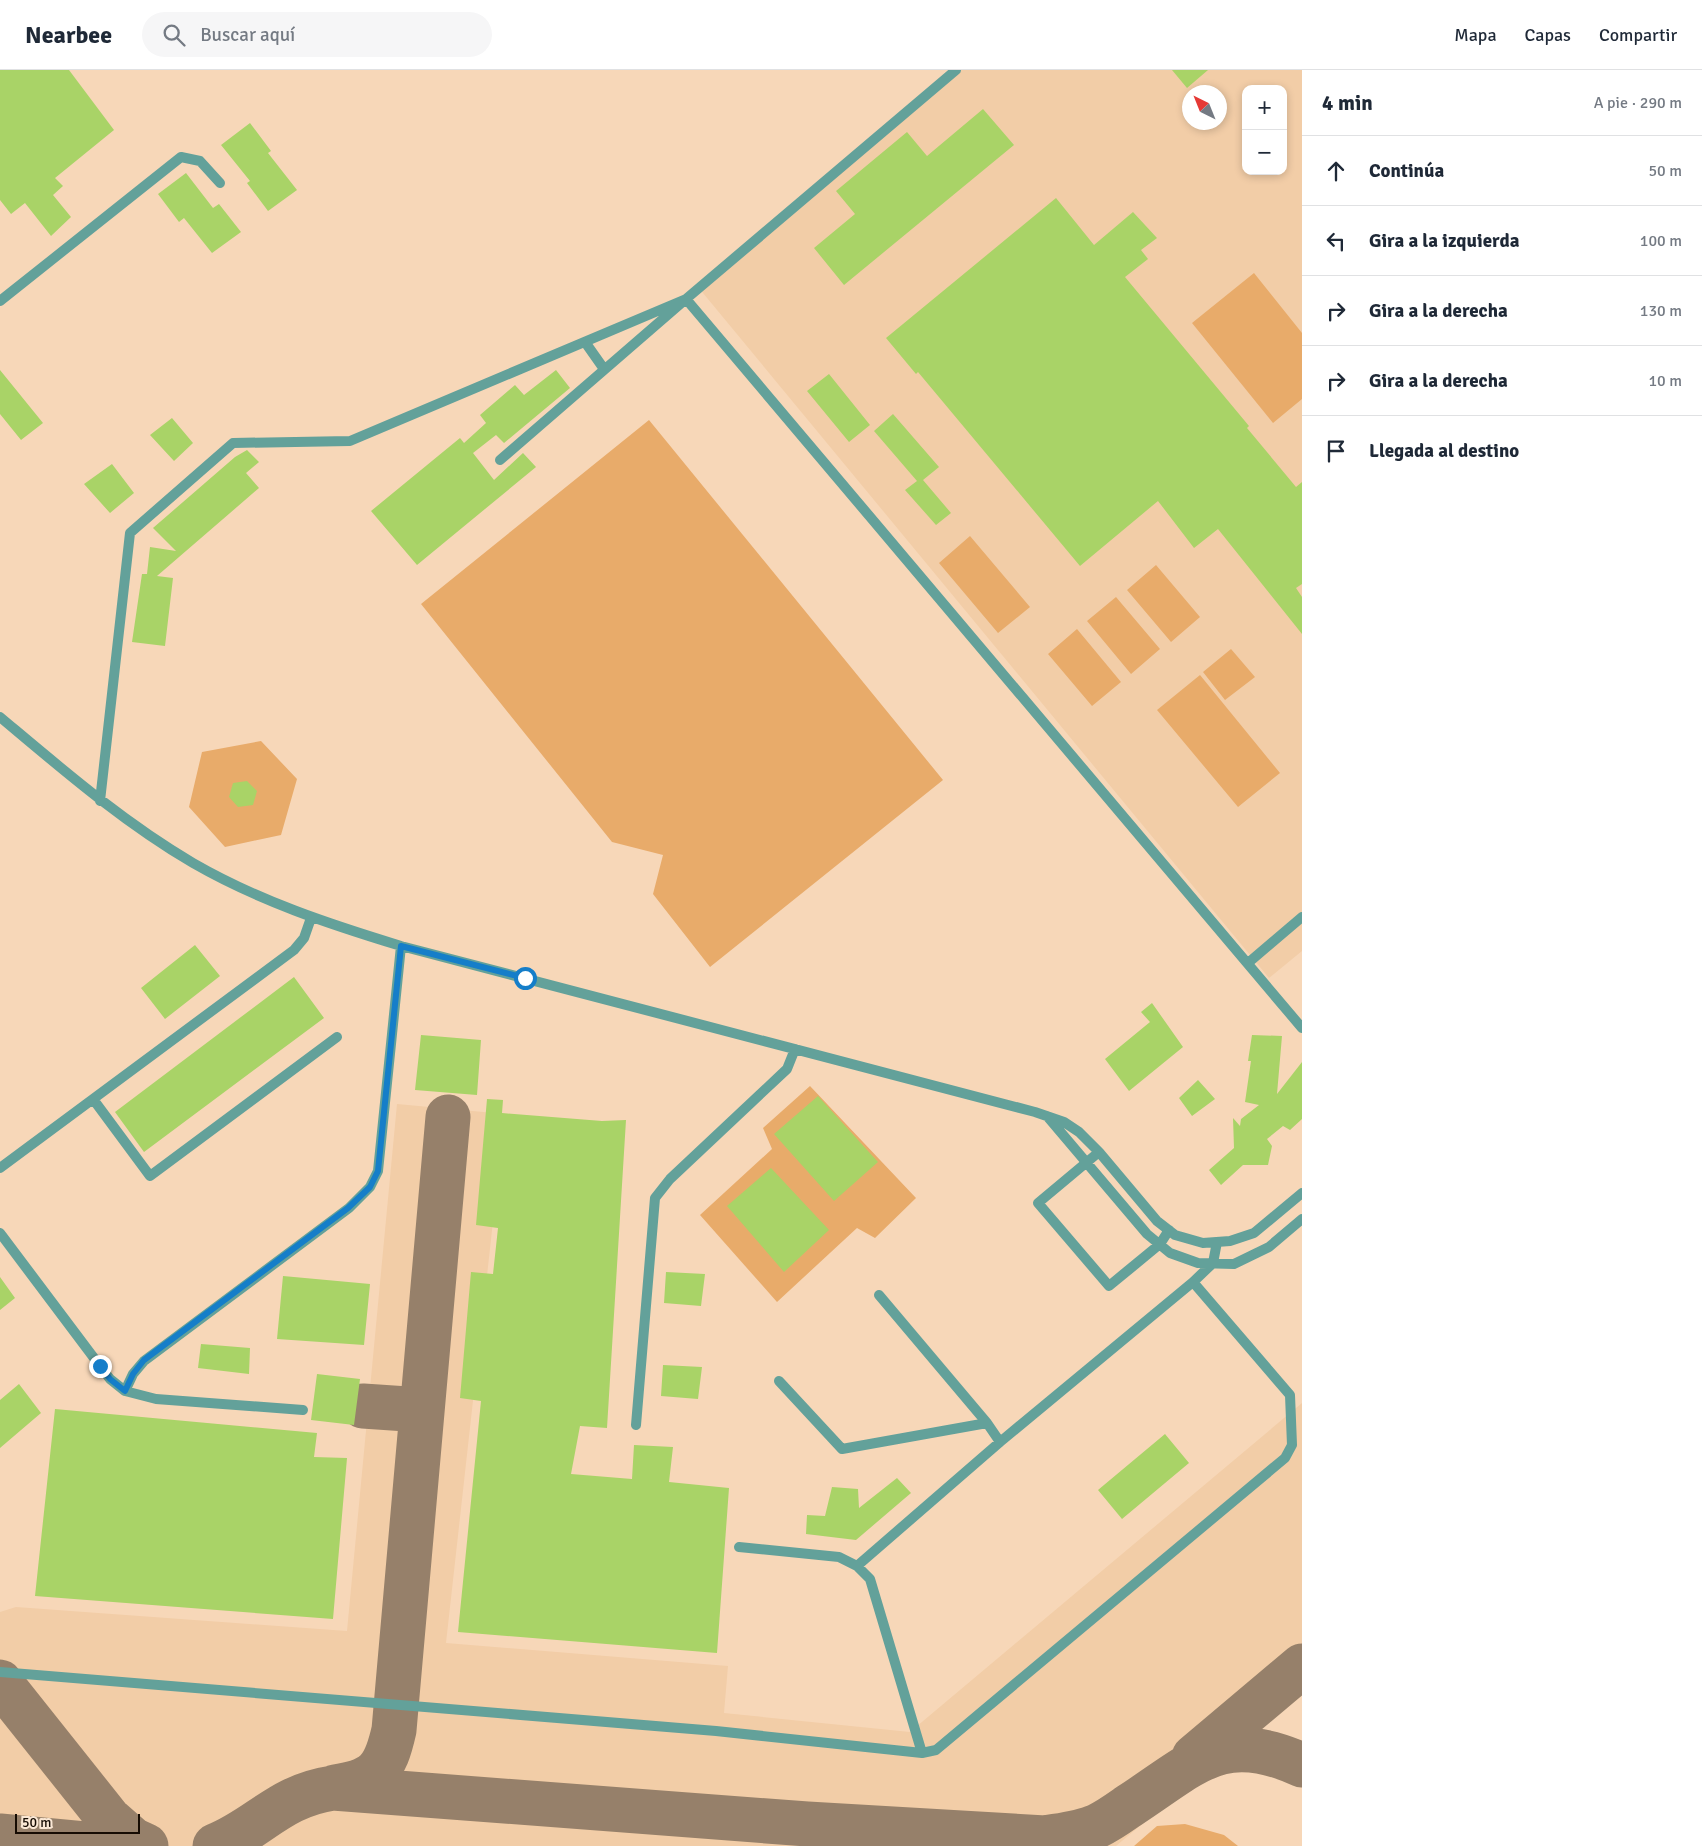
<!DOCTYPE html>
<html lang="es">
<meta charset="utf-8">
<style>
:root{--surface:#fff;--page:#f6f6f7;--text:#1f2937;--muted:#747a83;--line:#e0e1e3}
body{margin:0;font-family:Signika,sans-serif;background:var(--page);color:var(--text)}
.controls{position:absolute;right:15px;top:15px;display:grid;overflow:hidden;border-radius:10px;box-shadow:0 2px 8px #0003}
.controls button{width:45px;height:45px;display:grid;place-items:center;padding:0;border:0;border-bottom:1px solid var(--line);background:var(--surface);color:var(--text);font:25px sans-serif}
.compass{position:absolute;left:1182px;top:15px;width:45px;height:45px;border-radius:50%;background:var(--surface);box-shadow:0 2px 8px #0003;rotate:317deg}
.scale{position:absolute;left:15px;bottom:12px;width:125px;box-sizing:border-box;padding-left:5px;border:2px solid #160c03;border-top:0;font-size:14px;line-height:18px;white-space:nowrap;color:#160c03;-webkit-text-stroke:4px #fae7d4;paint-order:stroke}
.stop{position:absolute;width:15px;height:15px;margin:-11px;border:4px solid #157ec9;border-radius:50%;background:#fff}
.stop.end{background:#157ec9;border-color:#fff;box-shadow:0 1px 5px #0008}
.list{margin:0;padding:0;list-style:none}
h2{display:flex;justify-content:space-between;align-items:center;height:65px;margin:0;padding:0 20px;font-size:21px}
h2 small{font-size:16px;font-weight:400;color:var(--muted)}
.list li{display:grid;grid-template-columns:32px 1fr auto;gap:15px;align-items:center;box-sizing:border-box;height:70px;padding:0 20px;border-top:1px solid var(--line)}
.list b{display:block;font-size:19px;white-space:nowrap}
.list em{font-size:16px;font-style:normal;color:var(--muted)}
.icon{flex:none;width:28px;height:28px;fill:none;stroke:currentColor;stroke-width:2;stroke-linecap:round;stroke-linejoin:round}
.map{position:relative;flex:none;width:1302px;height:1776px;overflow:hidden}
header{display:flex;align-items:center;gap:30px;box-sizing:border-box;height:70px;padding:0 25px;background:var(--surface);border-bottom:1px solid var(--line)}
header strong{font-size:24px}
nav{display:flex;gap:28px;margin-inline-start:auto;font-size:18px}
.search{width:350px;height:45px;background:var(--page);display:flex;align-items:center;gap:12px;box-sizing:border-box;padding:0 18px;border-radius:28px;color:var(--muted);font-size:19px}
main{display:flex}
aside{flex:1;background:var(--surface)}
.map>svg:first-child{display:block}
.built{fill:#f2cda7;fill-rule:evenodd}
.green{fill:#e8ab6a}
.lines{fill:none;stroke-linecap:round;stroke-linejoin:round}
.taxiway{stroke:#96806a;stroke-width:45}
.building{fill:#a9d367}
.service{stroke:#63a19a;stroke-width:10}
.route{stroke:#157ec9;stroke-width:6}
</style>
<header>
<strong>Nearbee</strong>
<div class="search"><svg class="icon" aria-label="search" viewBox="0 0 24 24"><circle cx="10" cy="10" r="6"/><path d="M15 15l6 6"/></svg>Buscar aquí</div>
<nav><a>Mapa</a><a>Capas</a><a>Compartir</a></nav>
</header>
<main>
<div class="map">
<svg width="1302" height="1776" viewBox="0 0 1302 1776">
<rect width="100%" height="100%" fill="#f7d7b8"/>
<path class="built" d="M 959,0 L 1302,0 L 1302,881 L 1269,908 L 698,217 ZM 1246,19 L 1283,19 L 1283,101 L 1246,101 ZM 1190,22 L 1220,22 L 1220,52 L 1190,52 Z
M 397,1034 L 505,1044 L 446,1573 L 728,1596 L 724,1643 L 910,1662 L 1302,1333 L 1302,1620 L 1116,1776 L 0,1776 L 0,1542 L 16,1537 L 347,1561 Z"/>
<path class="green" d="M 1254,203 L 1302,263 L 1302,329 L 1273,353 L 1192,253 Z
M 649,350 L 943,710 L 710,897 L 653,824 L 663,785 L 612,772 L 421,534 Z
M 970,466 L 1030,537 L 998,563 L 939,493 Z
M 1156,495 L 1200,547 L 1171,572 L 1127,520 Z
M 1116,527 L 1160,579 L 1131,604 L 1087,551 Z
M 1077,559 L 1121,612 L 1092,636 L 1048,584 Z
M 1231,579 L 1255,607 L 1225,630 L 1203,602 Z
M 1200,605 L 1280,703 L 1238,737 L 1157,640 Z
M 261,671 L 297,709 L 281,765 L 225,777 L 189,737 L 202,682 Z
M 810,1016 L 916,1128 L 875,1168 L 857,1158 L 777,1232 L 700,1145 L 772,1079 L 763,1058 Z
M 1185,1754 L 1224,1765 L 1238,1776 L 1134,1776 L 1157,1756 Z"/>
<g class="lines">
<path class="taxiway" d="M 363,1336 L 422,1340
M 0,1612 L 109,1749 L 133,1770 L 146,1776
M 1194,1687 L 1302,1596
M 335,1717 C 376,1711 385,1700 394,1660 L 448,1047
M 0,1766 L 106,1776
M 215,1776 C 260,1758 279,1726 333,1718 L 807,1754 L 1045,1768 C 1062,1765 1081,1763 1097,1756 C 1108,1751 1119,1743 1129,1736 C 1194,1694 1221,1658 1302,1695"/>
</g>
<path class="building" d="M 0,0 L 69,0 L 114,60 L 55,108 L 63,116 L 53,125 L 71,147 L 51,166 L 25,133 L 11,144 L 0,130 Z
M 1172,0 L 1208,0 L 1187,18 Z
M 983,39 L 1014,75 L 844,215 L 814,178 L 855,144 L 836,121 L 907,62 L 927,86 Z
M 250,53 L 271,81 L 268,83 L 297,120 L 268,141 L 247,113 L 250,111 L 221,75 Z
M 186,103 L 213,138 L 219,134 L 241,162 L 212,183 L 184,148 L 179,152 L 158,124 Z
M 1056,128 L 1094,175 L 1133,142 L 1157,168 L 1141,180 L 1148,189 L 1125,207 L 1249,356 L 1247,358 L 1296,417 L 1302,412 L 1302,514 L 1296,518 L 1302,527 L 1302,564 L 1218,459 L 1194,478 L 1158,431 L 1080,496 L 918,302 L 916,304 L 886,268 Z
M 0,300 L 43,353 L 21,370 L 0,344 Z
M 556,300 L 570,318 L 504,373 L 496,365 L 473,383 L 494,410 L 523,383 L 536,397 L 417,495 L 371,441 L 460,368 L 464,373 L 486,353 L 480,345 L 515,315 L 524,325 Z
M 829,304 L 870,355 L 849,372 L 807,321 Z
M 893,344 L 939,397 L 923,410 L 951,443 L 936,455 L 905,420 L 917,411 L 874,361 Z
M 172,348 L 193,373 L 174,391 L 150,365 Z
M 247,380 L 259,392 L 246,403 L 259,418 L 157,506 L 173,508 L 165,576 L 132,572 L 142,504 L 147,504 L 150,477 L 176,481 L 153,458 L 235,387 Z
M 112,394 L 134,423 L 110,443 L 84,414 Z
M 247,711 L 257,721 L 253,735 L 238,737 L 229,727 L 233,713 Z
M 195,875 L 220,906 L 165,949 L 141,918 Z
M 294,907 L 324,948 L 144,1082 L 115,1042 Z
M 1152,933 L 1183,977 L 1129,1021 L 1105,989 L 1150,952 L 1141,942 Z
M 421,965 L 481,970 L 477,1025 L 415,1020 Z
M 1252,965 L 1282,966 L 1277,1024 L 1302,992 L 1302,1049 L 1290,1060 L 1283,1056 L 1267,1069 L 1272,1076 L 1268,1095 L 1243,1095 L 1221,1115 L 1209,1100 L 1234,1078 L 1233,1048 L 1240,1056 L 1241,1049 L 1259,1035 L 1245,1032 L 1251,991 L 1248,991 Z
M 1198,1010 L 1215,1029 L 1192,1046 L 1179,1028 Z
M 818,1026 L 878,1092 L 834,1131 L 774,1064 Z
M 487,1029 L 503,1030 L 502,1043 L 602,1051 L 626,1050 L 607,1358 L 580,1356 L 571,1404 L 632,1409 L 634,1375 L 673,1377 L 669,1412 L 729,1418 L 717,1583 L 458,1562 L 481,1331 L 460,1328 L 471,1202 L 493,1204 L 498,1158 L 476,1155 Z
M 771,1098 L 829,1160 L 784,1202 L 727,1136 Z
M 666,1202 L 705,1204 L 701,1236 L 664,1233 Z
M 283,1206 L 370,1214 L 364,1275 L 277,1269 Z
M 0,1207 L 15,1228 L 0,1240 Z
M 201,1274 L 250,1278 L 249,1304 L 198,1298 Z
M 663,1295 L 702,1297 L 698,1329 L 661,1326 Z
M 317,1304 L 360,1309 L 354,1355 L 311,1350 Z
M 19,1314 L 41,1343 L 0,1378 L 0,1330 Z
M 55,1339 L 317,1363 L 314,1387 L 347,1388 L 333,1549 L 35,1526 Z
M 1165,1364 L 1189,1393 L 1122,1449 L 1098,1420 Z
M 897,1408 L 911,1423 L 856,1470 L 806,1464 L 807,1445 L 825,1446 L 832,1417 L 858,1419 L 859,1438 Z"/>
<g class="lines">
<path class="service" d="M 0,231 L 181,87 L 200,91 L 220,113
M 585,272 L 604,299
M 500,390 L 686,229 L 1302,958
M 0,647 C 62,699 123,752 193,793 C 259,831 329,854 401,876 L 1035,1042 L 1064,1052 L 1079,1062 L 1099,1082 L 1157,1151 L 1175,1165 L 1203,1173 L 1230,1171 L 1254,1163 L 1302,1123
M 100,731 L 130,463 L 233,373 L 350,371 L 686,229 L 956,0
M 1248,893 L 1302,847
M 93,1029 L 150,1106 L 337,967
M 1047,1046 L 1147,1164 L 1170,1183 L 1198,1193 L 1234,1194 L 1269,1177 L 1302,1149
M 1099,1082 L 1038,1133 L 1109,1216 L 1160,1174 L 1169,1160
M 0,1098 L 294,880 L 304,868 L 311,848
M 0,1163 L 100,1296 L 110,1309 L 125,1321
M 879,1225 L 987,1353 L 1000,1372
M 779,1311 L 842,1379 L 987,1353
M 303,1340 L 156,1329 L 125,1321 L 133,1304 L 144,1291 L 349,1138 L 370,1117 L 378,1101 L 401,876
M 636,1355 L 655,1128 L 670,1109 L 787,999 L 795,979
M 739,1477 L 839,1487 L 857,1496 L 870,1509 L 922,1683
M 857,1496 L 1000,1372 L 1193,1212 L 1213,1193 L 1217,1172
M 0,1602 L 716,1661 L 922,1683 L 936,1680 L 1285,1388 L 1292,1375 L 1290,1325 L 1193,1212"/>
</g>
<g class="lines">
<path class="route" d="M 100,1296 L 110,1309 L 125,1321 L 133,1304 L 144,1290 L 348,1138 L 370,1117 L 378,1101 L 401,876 L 525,908"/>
</g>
</svg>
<div class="controls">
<button>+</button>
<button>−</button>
</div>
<svg class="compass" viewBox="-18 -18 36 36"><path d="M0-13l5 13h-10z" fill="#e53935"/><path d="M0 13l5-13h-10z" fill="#747a83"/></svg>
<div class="scale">50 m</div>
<div class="stop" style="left:525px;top:908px"></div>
<div class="stop end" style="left:100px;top:1296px"></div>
</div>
<aside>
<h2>4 min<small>A pie · 290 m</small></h2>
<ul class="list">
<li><svg class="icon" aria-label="ahead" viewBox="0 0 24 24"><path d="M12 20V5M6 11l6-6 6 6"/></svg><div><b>Continúa</b></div><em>50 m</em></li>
<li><svg class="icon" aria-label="left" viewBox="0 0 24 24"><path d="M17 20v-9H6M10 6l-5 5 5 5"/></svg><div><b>Gira a la izquierda</b></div><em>100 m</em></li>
<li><svg class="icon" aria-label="right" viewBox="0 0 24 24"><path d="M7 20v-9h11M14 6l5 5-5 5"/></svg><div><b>Gira a la derecha</b></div><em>130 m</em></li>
<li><svg class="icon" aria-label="right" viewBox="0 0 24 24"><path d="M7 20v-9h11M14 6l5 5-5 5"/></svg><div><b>Gira a la derecha</b></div><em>10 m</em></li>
<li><svg class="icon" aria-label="arrive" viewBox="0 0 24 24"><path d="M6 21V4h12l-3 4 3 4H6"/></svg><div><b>Llegada al destino</b></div></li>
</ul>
</aside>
</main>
